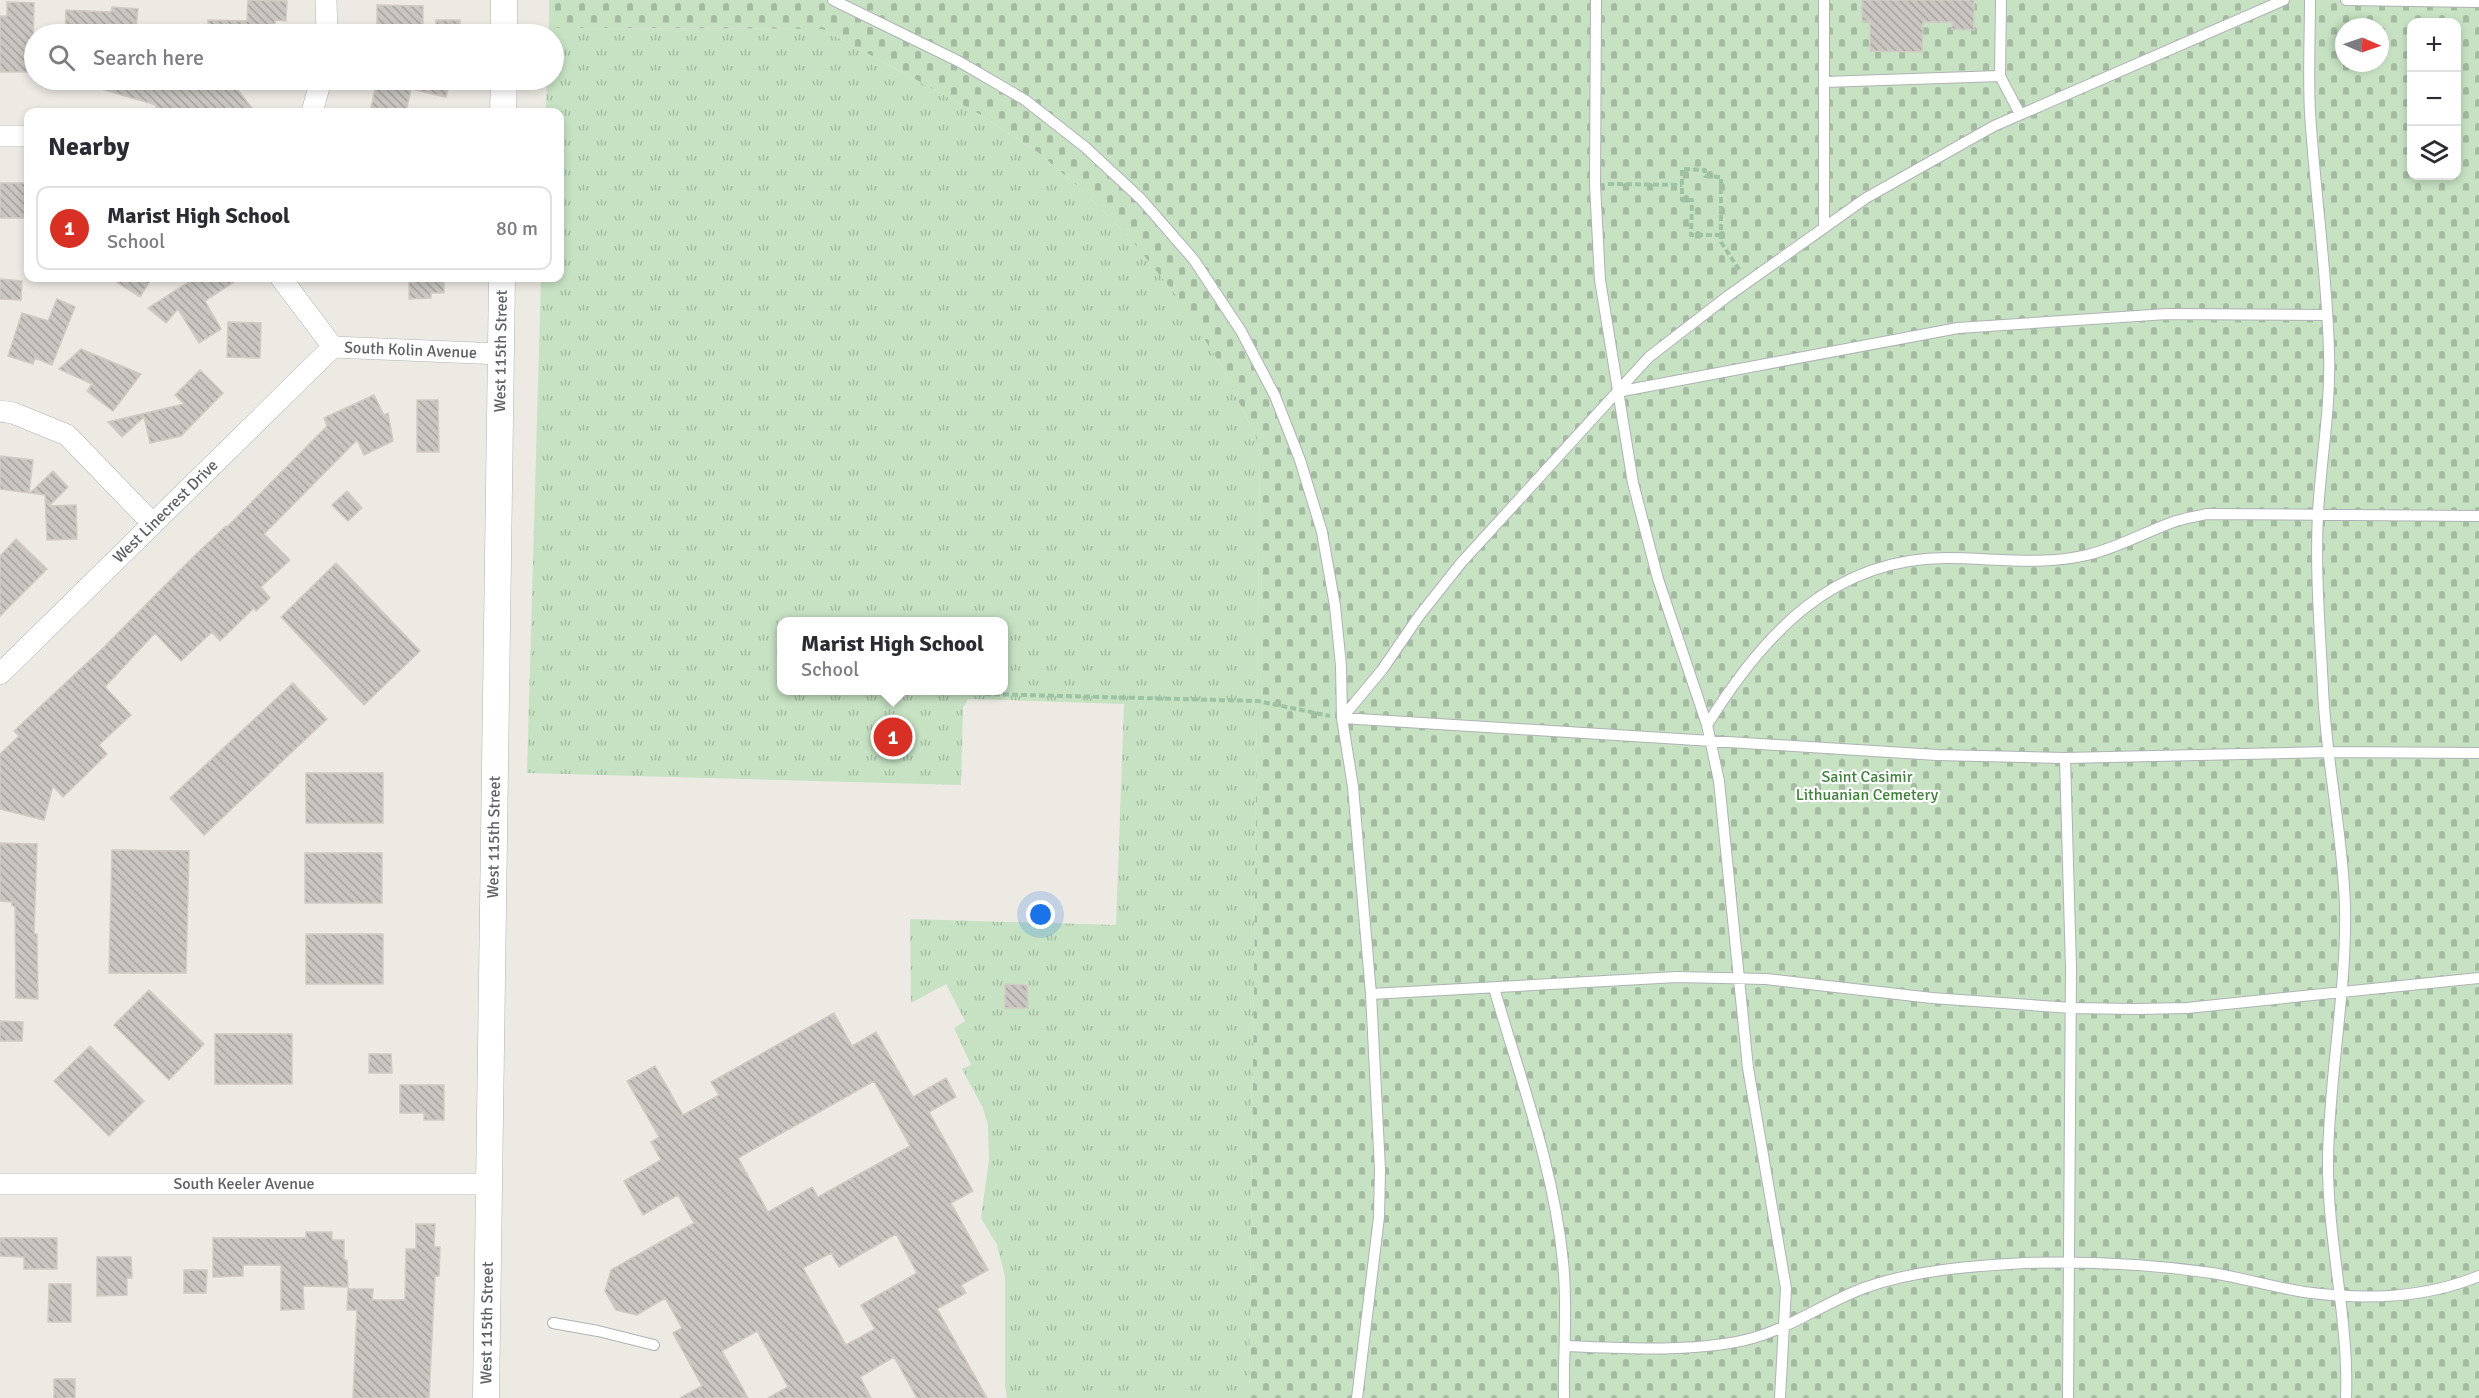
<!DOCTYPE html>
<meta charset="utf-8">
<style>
:root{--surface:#fff;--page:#f7f7f7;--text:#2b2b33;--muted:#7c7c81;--line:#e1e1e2;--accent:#d93025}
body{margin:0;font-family:Signika,sans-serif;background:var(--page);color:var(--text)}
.controls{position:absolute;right:18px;top:18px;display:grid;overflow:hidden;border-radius:12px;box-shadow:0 3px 9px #0003}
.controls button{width:54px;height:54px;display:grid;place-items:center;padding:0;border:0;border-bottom:2px solid var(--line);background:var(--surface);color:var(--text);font:30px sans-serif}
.compass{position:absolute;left:2335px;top:18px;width:54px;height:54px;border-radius:50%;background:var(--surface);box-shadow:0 3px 9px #0003;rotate:92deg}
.you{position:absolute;left:1041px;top:915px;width:21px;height:21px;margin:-15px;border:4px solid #fff;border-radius:50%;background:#1a73e8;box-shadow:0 0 0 9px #1a73e833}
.badge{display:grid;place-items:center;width:39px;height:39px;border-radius:50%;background:var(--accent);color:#fff;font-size:20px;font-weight:700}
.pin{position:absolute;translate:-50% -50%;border:3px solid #fff;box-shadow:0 2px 6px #0006}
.popup{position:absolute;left:777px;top:617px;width:231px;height:78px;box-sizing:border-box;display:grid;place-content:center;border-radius:12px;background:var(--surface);filter:drop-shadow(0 2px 4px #0005);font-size:20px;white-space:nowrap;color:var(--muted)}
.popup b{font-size:22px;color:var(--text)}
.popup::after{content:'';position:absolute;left:50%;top:100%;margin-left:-12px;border:12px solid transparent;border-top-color:var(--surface)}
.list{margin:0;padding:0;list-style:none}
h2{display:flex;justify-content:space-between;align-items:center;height:78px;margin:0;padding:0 24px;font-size:26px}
h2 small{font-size:20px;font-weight:400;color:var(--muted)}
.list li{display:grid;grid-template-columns:39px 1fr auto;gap:18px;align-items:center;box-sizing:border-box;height:84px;margin:0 12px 12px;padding:0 12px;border:2px solid var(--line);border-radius:12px}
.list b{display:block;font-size:22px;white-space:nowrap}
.list p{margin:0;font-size:20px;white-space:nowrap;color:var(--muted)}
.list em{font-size:20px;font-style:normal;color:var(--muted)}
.icon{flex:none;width:33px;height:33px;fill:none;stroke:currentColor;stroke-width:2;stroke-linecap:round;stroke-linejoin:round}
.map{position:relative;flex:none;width:2479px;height:1398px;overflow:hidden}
.search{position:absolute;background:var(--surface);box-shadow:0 3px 9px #0003;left:24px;top:24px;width:540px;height:66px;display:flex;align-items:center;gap:15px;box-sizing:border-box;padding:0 21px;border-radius:33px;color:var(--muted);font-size:22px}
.panel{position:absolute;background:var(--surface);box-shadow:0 3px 9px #0003;left:24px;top:108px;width:540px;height:174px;border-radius:12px}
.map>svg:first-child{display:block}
.cemetery{fill:url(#cemetery-stones);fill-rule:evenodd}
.park{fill:url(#park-tufts);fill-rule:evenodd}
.building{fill:url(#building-back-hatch);stroke:#d1cbc3;stroke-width:1.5;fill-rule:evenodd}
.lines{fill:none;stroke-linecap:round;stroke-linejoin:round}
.service-casing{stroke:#afb2b5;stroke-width:12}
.minor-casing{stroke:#afb2b5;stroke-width:22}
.tertiary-casing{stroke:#afb2b5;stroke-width:27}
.path{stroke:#9cc3a4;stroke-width:4;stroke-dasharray:6 3;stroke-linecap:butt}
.service{stroke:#fff;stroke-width:10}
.minor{stroke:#fff;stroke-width:21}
.tertiary{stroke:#fff;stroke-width:26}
.labels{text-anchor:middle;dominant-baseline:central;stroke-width:4.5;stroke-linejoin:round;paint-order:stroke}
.street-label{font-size:16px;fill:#5c6063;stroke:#fff}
.park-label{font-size:16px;fill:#41813d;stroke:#fff}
</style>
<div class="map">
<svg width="2479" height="1398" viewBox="0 0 2479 1398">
<defs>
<pattern id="cemetery-stones" width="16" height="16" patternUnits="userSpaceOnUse" patternTransform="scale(1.5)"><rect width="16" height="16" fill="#c6e2c3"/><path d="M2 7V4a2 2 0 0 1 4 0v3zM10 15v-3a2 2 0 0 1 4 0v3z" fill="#a4bba2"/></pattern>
<pattern id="park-tufts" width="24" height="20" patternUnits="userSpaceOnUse" patternTransform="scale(1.5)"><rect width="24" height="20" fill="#c6e2c3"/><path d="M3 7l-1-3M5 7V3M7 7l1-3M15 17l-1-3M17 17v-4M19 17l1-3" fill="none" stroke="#a4bba2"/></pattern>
<pattern id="building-back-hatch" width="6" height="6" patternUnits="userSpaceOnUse" patternTransform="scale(1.5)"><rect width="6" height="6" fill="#c9c5c1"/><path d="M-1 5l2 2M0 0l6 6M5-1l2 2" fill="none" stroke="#a6a3a0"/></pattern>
</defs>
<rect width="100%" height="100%" fill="#edeae4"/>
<path class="cemetery" d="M 549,0 L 2479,0 L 2479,1398 L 1249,1398 L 1260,453 L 1255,435 L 1219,362 L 1130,238 L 1083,191 L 1040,154 L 979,114 L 822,29 L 549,28 ZM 2412,22 L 2456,22 L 2456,176 L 2412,176 ZM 2344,27 L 2380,27 L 2380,63 L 2344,63 Z"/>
<path class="park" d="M 549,28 L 822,29 L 979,114 L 1040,154 L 1083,191 L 1130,238 L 1179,299 L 1219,362 L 1255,435 L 1260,453 L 1249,1398 L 1007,1398 L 1005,1386 L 1005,1277 L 997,1245 L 981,1218 L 989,1160 L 988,1126 L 983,1108 L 962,1069 L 971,1065 L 954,1028 L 965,1021 L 946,984 L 911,1003 L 910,919 L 1116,925 L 1124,704 L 968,699 L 963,708 L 961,785 L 527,773 L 541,278 L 560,278 L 560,112 L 546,112 L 547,80 L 554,80 L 554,34 L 549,34 ZM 782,622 L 1004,622 L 1004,690 L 782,690 Z"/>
<path class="building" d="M 248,0 L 287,1 L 286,21 L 275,20 L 275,34 L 208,34 L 208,20 L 247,21 Z
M 1862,0 L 1974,0 L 1974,30 L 1952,29 L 1952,22 L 1923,22 L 1922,52 L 1870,51 L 1870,21 L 1862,21 Z
M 7,2 L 34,3 L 33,49 L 34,49 L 34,72 L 0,72 L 0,16 L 7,16 Z
M 377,5 L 423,6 L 423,32 L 377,31 Z
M 112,7 L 138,9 L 136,30 L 86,25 L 86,34 L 65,34 L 66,10 L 111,12 Z
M 436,20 L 460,20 L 460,34 L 436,34 Z
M 84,80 L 230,80 L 255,112 L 170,112 L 156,107 L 156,105 L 84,84 Z
M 377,80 L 450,80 L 446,97 L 411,89 L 406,112 L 370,112 Z
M 0,183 L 28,183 L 28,218 L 0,218 Z
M 110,278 L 152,278 L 140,297 Z
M 195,278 L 240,278 L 205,301 L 221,329 L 199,343 L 178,309 L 166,323 L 148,308 Z
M 409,278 L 444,278 L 444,293 L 431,293 L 431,298 L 409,299 Z
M 0,279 L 22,281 L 21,300 L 0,299 Z
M 57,299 L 75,307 L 52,365 L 35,358 L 33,364 L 8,356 L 22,313 L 48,321 Z
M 228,322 L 261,323 L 260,358 L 227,357 Z
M 81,349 L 141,374 L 113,411 L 87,391 L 92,384 L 59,369 Z
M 200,370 L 223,393 L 181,436 L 150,443 L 144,417 L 122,437 L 108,422 L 184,404 L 175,395 Z
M 374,395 L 384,415 L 388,413 L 393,441 L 364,455 L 357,440 L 264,534 L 290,560 L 261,587 L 270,598 L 256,611 L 254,608 L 220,641 L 212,632 L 181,661 L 155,633 L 105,687 L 131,715 L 99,745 L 107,754 L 63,797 L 53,786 L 44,820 L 0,809 L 0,754 L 19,736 L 14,731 L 104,647 L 193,557 L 226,526 L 227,527 L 327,426 L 324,418 Z
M 417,400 L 438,400 L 439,452 L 417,452 Z
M 0,456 L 33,460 L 29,493 L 0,489 Z
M 53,471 L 68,487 L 49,506 L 76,505 L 77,539 L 47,540 L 45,495 L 30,493 Z
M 347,491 L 362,508 L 348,521 L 332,505 Z
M 16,539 L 47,569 L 0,616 L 0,556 Z
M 336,563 L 420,651 L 364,705 L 281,617 Z
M 293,683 L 327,719 L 204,835 L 170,798 Z
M 306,773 L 383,773 L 383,823 L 306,823 Z
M 0,843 L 37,844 L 34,934 L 37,934 L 38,999 L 16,998 L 15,906 L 12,906 L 12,902 L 0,901 Z
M 112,850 L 189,851 L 186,973 L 109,973 Z
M 305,853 L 382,853 L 382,903 L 305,903 Z
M 306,934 L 383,934 L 383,984 L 306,984 Z
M 1005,984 L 1027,985 L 1028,1008 L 1005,1008 Z
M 149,990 L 204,1044 L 169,1080 L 114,1025 Z
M 834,1013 L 852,1046 L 876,1032 L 913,1097 L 946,1078 L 956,1097 L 929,1112 L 973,1191 L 951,1203 L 988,1270 L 961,1285 L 966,1293 L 937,1309 L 987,1398 L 917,1398 L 894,1357 L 860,1377 L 871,1398 L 768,1398 L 788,1387 L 757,1331 L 722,1351 L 748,1398 L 680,1398 L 702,1386 L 673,1333 L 682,1328 L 665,1298 L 637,1315 L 616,1310 L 605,1291 L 611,1270 L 694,1223 L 678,1195 L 643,1215 L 624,1181 L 661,1160 L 651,1142 L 659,1137 L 627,1081 L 655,1066 L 683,1115 L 719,1095 L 711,1082 ZM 874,1081 L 910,1146 L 818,1197 L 812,1187 L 768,1212 L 738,1158 ZM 896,1234 L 917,1273 L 861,1305 L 875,1329 L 846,1345 L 803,1268 L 831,1253 L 839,1267 Z
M 0,1021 L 23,1022 L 22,1041 L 0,1041 Z
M 215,1034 L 292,1034 L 292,1084 L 215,1084 Z
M 90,1046 L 144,1101 L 109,1136 L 54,1081 Z
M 369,1054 L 391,1054 L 392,1073 L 369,1073 Z
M 400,1085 L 444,1085 L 444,1120 L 424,1120 L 424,1113 L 400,1113 Z
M 416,1224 L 435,1224 L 434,1247 L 440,1247 L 439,1276 L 435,1276 L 429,1398 L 353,1398 L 357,1310 L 347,1310 L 348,1289 L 373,1289 L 372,1300 L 405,1300 L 406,1249 L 416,1249 Z
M 306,1232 L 332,1232 L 332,1240 L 344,1240 L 344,1260 L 347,1260 L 348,1287 L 303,1286 L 304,1309 L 281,1310 L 281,1265 L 243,1265 L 243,1276 L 213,1277 L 213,1238 L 306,1238 Z
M 0,1238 L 57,1238 L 57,1269 L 24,1269 L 24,1257 L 0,1256 Z
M 97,1257 L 131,1257 L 132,1278 L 127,1278 L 127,1295 L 97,1296 Z
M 184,1270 L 207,1270 L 206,1293 L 184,1293 Z
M 49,1284 L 71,1284 L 71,1322 L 48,1322 Z
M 54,1379 L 75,1379 L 75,1398 L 54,1398 Z"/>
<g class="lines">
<defs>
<path id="service" d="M 833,0 L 960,62 L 1025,100 L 1085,147 L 1141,199 L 1194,260 L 1241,331 L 1275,396 L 1300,460 L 1322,532 L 1335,606 L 1341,666 L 1342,718 L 1353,787 L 1371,994 L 1380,1169 L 1379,1217 L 1357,1398
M 1596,0 L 1595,185 L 1600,280 L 1633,483 L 1658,579 L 1707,725 L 1719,781 L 1748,1068 L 1786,1288 L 1780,1398
M 1824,0 L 1824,227
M 2001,0 L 2000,76 L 2020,114
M 2310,0 C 2310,37 2308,75 2310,113 C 2315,192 2327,272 2329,352 C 2331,406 2321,459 2318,513 C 2315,571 2320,631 2323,689 C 2326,762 2343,834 2345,906 C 2347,991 2329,1075 2328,1159 C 2327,1239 2349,1318 2346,1398
M 2346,0 L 2479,2
M 1824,82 L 2000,76
M 1617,392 L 1958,328 L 2167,314 L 2327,315
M 1342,718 L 1382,670 L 1419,616 L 1461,563 L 1649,357 L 1728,296 L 1866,198 L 1994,126 L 2284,0
M 1342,718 L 1937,755 L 2065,758 L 2330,752 L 2479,753
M 1707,725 C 1763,635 1832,558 1947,558 C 1993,558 2042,566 2087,555 C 2118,548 2147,531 2176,521 C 2186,518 2197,516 2207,514 L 2479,516
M 2065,758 L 2071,968 L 2068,1398
M 1494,988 C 1520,1078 1554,1168 1563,1262 C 1568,1307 1563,1352 1564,1398
M 1371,994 L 1677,977 L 1766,979 L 1932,998 L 2071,1008 L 2135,1009 L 2187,1008 L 2479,978
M 553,1323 L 598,1331 L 654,1345
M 1566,1346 C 1622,1348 1699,1353 1753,1338 C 1792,1327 1826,1302 1864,1288 C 1914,1270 1972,1266 2025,1263 C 2087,1261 2151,1264 2212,1273 C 2243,1278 2273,1287 2304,1292 C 2364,1300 2423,1299 2479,1276"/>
<g id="minor">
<path d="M 326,0 L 327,34"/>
<path d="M 312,112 L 321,80"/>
<path d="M 0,136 L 28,136"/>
<path id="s1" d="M 281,278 L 333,347 L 501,354"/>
<path d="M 0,411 L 13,413 L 67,435 L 152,523"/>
<path id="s2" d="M 0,674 L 333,347"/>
<path id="s3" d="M 0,1184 L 489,1184"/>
</g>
<g id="tertiary">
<path d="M 504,34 L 504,0"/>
<path d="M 503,112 L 504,80"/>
<path id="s4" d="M 486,1398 L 502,278"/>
</g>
</defs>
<use href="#service" class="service-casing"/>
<use href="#minor" class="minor-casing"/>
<use href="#tertiary" class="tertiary-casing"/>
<path class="path" d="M 1608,184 L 1682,185
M 1721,235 L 1691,235 L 1692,200 L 1682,200 L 1682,169 L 1705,170 L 1705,176 L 1721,177 L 1721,242 L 1740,271
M 985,694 L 1258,701 L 1330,716"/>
<use href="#service" class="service"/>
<use href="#minor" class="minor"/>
<use href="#tertiary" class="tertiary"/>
</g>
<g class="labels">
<g class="street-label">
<text stroke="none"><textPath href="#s1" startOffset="164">South Kolin Avenue</textPath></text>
<text stroke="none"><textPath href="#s4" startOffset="1047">West 115th Street</textPath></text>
<text stroke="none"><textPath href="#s2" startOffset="232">West Linecrest Drive</textPath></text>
<text stroke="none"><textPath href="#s4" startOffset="561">West 115th Street</textPath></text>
<text stroke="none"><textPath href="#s3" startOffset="244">South Keeler Avenue</textPath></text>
<text stroke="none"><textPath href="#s4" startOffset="75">West 115th Street</textPath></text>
</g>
<g class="park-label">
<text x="1867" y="777">Saint Casimir<tspan x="1867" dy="18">Lithuanian Cemetery</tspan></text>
</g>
</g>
</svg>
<div class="controls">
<button>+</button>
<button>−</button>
<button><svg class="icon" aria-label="layers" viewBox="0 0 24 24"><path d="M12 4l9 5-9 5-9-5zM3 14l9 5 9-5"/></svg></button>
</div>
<svg class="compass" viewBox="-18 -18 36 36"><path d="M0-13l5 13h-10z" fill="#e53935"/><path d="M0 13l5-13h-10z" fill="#7c7c81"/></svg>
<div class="you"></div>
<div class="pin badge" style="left:893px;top:737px">1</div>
<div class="popup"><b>Marist High School</b>School</div>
<div class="search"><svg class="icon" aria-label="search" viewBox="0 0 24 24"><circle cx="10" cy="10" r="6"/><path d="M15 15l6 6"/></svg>Search here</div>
<section class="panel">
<h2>Nearby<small></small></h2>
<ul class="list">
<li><span class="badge">1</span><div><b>Marist High School</b><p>School</p></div><em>80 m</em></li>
</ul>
</section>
</div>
